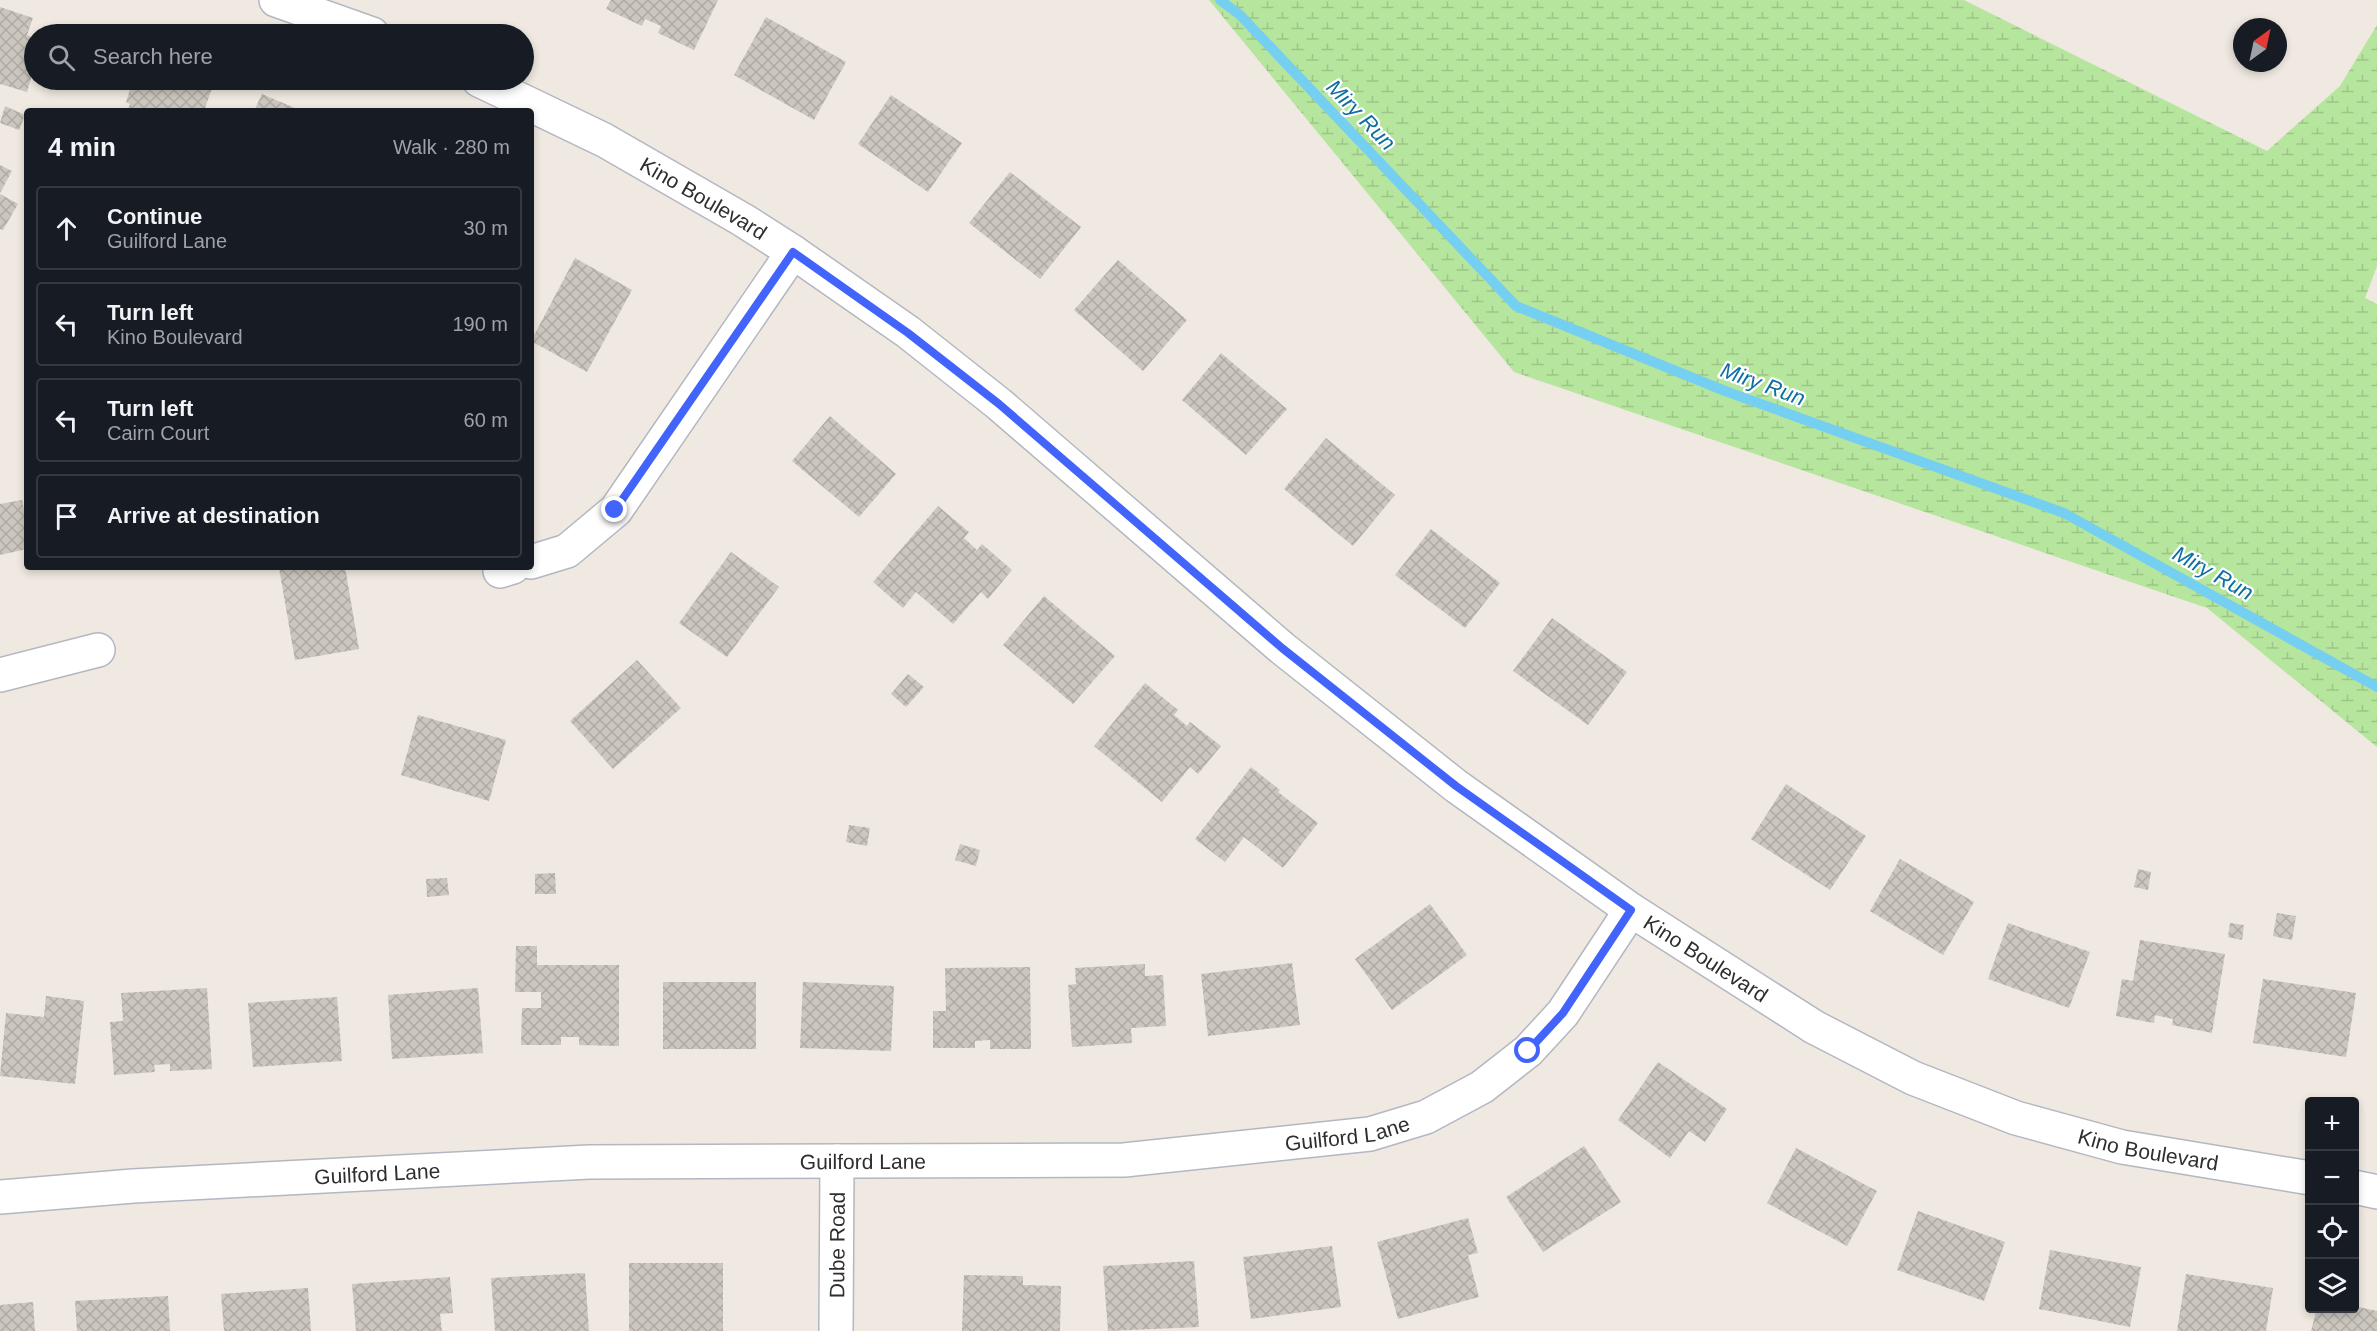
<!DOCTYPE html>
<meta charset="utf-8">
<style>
:root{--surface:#171b24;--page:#242831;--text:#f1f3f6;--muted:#9ea1a6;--line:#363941}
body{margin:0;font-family:Helvetica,sans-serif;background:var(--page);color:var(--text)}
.controls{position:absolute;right:18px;bottom:18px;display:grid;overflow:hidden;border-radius:6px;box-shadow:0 3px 9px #0003}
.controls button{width:54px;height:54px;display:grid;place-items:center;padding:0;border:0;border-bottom:2px solid var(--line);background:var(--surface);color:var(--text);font:30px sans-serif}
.compass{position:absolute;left:2233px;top:18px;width:54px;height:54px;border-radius:50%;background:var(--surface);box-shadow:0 3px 9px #0003;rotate:33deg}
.stop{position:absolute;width:18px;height:18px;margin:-14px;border:4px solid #4264fb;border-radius:50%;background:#fff}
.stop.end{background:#4264fb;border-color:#fff;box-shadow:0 2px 6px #0008}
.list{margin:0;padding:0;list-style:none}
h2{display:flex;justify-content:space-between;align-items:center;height:78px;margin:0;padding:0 24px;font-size:26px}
h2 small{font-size:20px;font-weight:400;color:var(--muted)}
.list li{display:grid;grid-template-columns:39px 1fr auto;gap:18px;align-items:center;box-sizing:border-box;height:84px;margin:0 12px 12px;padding:0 12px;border:2px solid var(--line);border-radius:6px}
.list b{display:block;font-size:22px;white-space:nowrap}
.list p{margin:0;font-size:20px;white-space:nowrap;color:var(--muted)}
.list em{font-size:20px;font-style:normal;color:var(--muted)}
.icon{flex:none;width:33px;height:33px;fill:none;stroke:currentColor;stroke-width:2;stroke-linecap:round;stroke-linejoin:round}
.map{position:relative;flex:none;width:2377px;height:1331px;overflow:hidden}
.search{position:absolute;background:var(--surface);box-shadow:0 3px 9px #0003;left:24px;top:24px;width:510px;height:66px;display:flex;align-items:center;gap:15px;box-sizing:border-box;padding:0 21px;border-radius:33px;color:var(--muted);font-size:22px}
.panel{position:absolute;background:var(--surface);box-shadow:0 3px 9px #0003;left:24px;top:108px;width:510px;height:462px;border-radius:6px}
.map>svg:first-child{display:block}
.wetland{fill:url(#wetland-marsh)}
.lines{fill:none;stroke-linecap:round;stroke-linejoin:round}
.stream{stroke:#75cff0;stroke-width:10}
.building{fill:url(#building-cross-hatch)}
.minor-casing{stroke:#b4b7c1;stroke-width:36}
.minor{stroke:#fff;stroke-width:33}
.route{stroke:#4264fb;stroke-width:8}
.labels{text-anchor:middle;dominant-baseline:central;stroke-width:4.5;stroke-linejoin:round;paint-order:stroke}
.street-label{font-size:21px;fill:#2e2e2e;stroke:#fff}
.water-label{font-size:22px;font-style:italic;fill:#0d6fa3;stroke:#fff}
</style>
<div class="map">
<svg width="2377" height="1331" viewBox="0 0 2377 1331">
<defs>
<pattern id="wetland-marsh" width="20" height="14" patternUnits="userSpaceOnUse" patternTransform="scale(1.5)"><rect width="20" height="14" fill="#b6e59e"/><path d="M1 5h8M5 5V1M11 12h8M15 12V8" fill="none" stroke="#9dc588"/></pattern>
<pattern id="building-cross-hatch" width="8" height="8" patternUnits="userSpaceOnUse" patternTransform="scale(1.5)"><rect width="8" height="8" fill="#cbc7bf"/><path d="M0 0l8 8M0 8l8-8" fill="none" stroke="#afaba4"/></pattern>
</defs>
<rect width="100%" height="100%" fill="#efe9e1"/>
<path class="wetland" d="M 1209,0 L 1964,0 L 2267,151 L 2340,86 L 2377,25 L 2377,266 L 2365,298 L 2377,304 L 2377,747 L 2207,608 L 1514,372 Z"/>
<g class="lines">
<path class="stream" d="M 1220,0 L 1240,15 L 1516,306 L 1725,391 L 2064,513 L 2377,687"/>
</g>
<path class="building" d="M 611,0 L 718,0 L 694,50 L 658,33 L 661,26 L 645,19 L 642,26 L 606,9 Z
M 0,7 L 33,18 L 27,35 L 34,38 L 34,75 L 32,75 L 27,92 L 0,84 Z
M 766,17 L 846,62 L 814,120 L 734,75 Z
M 133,80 L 204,80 L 214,83 L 204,111 L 127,111 L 130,104 L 126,102 Z
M 262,94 L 302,111 L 254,111 Z
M 891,95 L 962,143 L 928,192 L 858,144 Z
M 5,106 L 25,115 L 19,130 L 0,123 Z
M 0,165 L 12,171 L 0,193 Z
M 1010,172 L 1081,227 L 1040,279 L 969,223 Z
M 0,194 L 18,204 L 3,230 L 0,229 Z
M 575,258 L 632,290 L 587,372 L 531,341 Z
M 1118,260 L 1187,320 L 1143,371 L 1074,310 Z
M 1221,353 L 1287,409 L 1246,455 L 1182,400 Z
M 830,416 L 896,474 L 859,517 L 792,461 Z
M 1326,438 L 1395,495 L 1353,546 L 1284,489 Z
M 22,500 L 27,523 L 27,549 L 0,555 L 0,504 Z
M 938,506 L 969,532 L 964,538 L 977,550 L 982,544 L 1012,570 L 988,599 L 981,592 L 953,624 L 916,592 L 903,608 L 873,582 Z
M 1431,529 L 1500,583 L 1465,628 L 1395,575 Z
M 731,552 L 779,587 L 727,657 L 679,623 Z
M 286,567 L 345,567 L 359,649 L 295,660 L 279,568 Z
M 1044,596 L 1115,656 L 1073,704 L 1003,645 Z
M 1552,618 L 1627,672 L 1588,725 L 1513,671 Z
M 637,660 L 681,708 L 613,769 L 570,721 Z
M 908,674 L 924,687 L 906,707 L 891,694 Z
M 1145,683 L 1178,710 L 1174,715 L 1187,726 L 1190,722 L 1221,746 L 1198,774 L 1190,767 L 1162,802 L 1094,746 Z
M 418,715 L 506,740 L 489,801 L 401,775 Z
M 1251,767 L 1280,790 L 1278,792 L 1318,823 L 1283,868 L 1244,837 L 1225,862 L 1195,839 Z
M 1786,784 L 1866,836 L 1830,890 L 1751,839 Z
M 849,825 L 870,828 L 867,846 L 846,842 Z
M 960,844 L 980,850 L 976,866 L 955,860 Z
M 1900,859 L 1974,902 L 1943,955 L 1870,911 Z
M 2138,869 L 2151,872 L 2148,890 L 2134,887 Z
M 555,873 L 556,894 L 535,894 L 535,874 Z
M 447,878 L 449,895 L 427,897 L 426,879 Z
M 1430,904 L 1467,955 L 1392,1010 L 1355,959 Z
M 2277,913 L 2296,916 L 2292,940 L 2273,936 Z
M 2008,923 L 2090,952 L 2069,1008 L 1988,979 Z
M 2230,923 L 2244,925 L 2242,940 L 2228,937 Z
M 2140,940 L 2225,954 L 2212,1033 L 2172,1025 L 2173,1019 L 2155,1015 L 2154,1023 L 2116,1016 L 2122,979 L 2133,981 Z
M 516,946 L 537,946 L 537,965 L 619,965 L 619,1046 L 579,1045 L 579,1037 L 561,1037 L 561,1045 L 521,1045 L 522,1008 L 541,1008 L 541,992 L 515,992 Z
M 1292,963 L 1300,1025 L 1208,1036 L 1201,974 Z
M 1145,964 L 1145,976 L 1163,975 L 1166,1026 L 1131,1028 L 1132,1043 L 1072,1047 L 1068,985 L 1076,984 L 1075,968 Z
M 1030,967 L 1031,1049 L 990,1049 L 990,1040 L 975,1041 L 975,1048 L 933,1048 L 933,1011 L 946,1011 L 945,968 Z
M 2263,979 L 2356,993 L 2346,1057 L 2253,1043 Z
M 663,982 L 756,982 L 756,1049 L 663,1049 Z
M 803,982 L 894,986 L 891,1051 L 800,1048 Z
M 207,988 L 212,1069 L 170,1071 L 170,1064 L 154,1065 L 155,1072 L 114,1075 L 110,1022 L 123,1021 L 121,993 Z
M 478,988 L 483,1053 L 392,1059 L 388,995 Z
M 46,996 L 84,1001 L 75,1084 L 0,1076 L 6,1013 L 44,1017 Z
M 337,997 L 342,1061 L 253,1067 L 248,1003 Z
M 1658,1062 L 1727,1109 L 1705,1142 L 1689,1131 L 1670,1158 L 1618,1120 Z
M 1584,1146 L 1621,1202 L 1543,1252 L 1506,1197 Z
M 1796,1148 L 1877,1191 L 1847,1246 L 1767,1203 Z
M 1918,1211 L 2005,1242 L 1984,1301 L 1897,1270 Z
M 1468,1218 L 1478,1253 L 1468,1255 L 1479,1297 L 1398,1319 L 1377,1242 Z
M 1332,1246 L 1341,1307 L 1251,1319 L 1243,1257 Z
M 2050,1250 L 2141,1267 L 2130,1327 L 2039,1309 Z
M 1194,1261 L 1199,1327 L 1108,1331 L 1103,1266 Z
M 629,1263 L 723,1263 L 723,1331 L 629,1331 Z
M 585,1273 L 589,1331 L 495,1331 L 491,1278 Z
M 2186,1274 L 2273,1288 L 2266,1331 L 2177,1331 Z
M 964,1275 L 1023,1276 L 1023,1285 L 1061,1286 L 1060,1331 L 962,1331 Z
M 450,1277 L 453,1313 L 440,1314 L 442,1331 L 356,1331 L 352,1284 Z
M 308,1288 L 311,1331 L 224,1331 L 221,1294 Z
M 168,1296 L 170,1331 L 77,1331 L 75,1301 Z
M 33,1302 L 35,1331 L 0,1331 L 0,1305 Z
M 2354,1306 L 2377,1311 L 2377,1331 L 2311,1331 L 2317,1308 L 2354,1308 Z"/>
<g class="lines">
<defs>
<g id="minor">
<path d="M 276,0 L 372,34"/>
<path id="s1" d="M 479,80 L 604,140 L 743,220 L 793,252 L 908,332 L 999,404 L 1282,648 L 1456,786 L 1631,910 L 1814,1027 L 1913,1078 L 2016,1118 L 2122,1147 L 2310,1178"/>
<path d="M 531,562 L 567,551 L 616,510 L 793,252"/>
<path d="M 500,571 L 513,567"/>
<path d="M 0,675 L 98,650"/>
<path d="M 2354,1187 L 2377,1192"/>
<path id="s2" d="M 0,1197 L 133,1186 L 589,1162 L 1124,1160 L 1370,1134 L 1426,1117 L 1482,1087 L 1528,1051 L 1563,1013 L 1631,910"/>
<path id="s3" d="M 836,1331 L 837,1161"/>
</g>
</defs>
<use href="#minor" class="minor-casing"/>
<use href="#minor" class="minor"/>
</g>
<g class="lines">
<path class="route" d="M 615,510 L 793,252 L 908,333 L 999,404 L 1282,648 L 1456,786 L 1631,910 L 1563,1013 L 1528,1051"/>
</g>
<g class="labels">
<g class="street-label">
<text stroke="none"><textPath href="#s1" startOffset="254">Kino Boulevard</textPath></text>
<text stroke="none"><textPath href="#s1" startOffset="1514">Kino Boulevard</textPath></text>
<text stroke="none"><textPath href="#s2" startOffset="1350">Guilford Lane</textPath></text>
<text stroke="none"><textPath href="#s1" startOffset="2000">Kino Boulevard</textPath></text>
<text stroke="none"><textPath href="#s2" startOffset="864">Guilford Lane</textPath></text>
<text stroke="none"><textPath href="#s2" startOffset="378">Guilford Lane</textPath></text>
<text stroke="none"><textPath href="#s3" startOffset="86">Dube Road</textPath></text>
</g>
<g class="water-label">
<text transform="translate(1361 115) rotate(46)">Miry Run</text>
<text transform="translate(1763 384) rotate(20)">Miry Run</text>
<text transform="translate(2213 573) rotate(29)">Miry Run</text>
</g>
</g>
</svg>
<div class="controls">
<button>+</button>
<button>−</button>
<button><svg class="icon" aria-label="locate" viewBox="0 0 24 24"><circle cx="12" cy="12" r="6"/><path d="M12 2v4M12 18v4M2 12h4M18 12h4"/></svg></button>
<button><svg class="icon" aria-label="layers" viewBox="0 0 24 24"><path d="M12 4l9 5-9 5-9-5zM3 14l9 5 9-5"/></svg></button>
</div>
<svg class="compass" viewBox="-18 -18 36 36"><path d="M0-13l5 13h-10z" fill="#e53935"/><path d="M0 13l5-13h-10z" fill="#9ea1a6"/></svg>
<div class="stop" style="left:1528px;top:1051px"></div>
<div class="stop end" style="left:615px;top:510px"></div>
<div class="search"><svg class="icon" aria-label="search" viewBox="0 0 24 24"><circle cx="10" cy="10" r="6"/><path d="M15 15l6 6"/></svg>Search here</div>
<section class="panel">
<h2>4 min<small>Walk · 280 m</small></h2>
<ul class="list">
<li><svg class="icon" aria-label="ahead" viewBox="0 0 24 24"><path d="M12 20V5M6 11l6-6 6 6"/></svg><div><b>Continue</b><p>Guilford Lane</p></div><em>30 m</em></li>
<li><svg class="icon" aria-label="left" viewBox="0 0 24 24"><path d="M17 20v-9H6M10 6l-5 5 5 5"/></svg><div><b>Turn left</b><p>Kino Boulevard</p></div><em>190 m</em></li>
<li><svg class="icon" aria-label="left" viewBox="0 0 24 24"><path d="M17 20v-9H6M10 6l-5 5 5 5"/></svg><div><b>Turn left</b><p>Cairn Court</p></div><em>60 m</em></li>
<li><svg class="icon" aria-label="arrive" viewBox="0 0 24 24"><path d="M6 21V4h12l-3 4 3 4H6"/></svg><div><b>Arrive at destination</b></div></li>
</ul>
</section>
</div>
